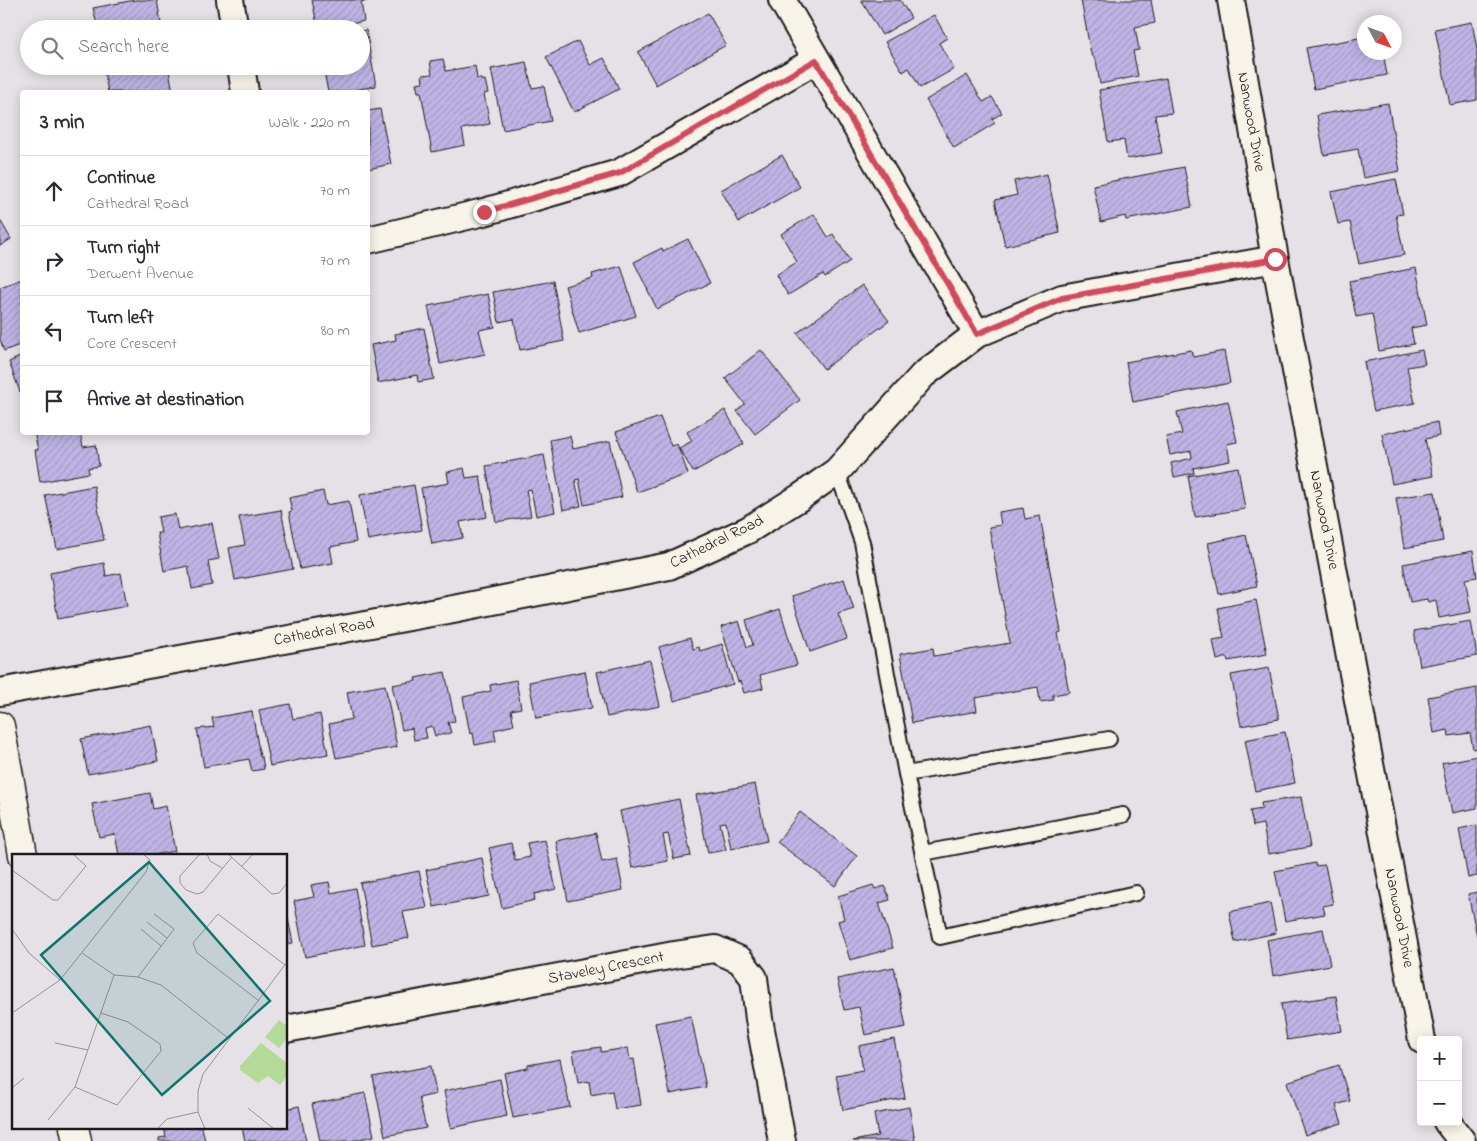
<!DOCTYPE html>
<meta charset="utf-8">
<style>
:root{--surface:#fff;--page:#f2f2f3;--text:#2b2b33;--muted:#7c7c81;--line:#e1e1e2}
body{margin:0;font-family:"Indie Flower",sans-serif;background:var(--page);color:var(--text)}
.controls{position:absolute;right:15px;bottom:15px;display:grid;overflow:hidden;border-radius:5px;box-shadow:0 2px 12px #0003}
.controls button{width:45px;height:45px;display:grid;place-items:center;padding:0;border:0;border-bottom:1px solid var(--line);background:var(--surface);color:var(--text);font:25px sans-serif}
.compass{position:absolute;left:1357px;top:15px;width:45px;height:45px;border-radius:50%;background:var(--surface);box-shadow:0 2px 12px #0003;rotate:131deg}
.stop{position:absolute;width:15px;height:15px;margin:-11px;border:4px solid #d1495b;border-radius:50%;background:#fff}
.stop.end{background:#d1495b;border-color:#fff;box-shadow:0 1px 5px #0008}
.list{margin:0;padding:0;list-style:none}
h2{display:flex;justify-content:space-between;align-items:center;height:65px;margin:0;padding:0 20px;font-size:21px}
h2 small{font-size:16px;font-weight:400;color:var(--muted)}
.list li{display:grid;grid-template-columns:32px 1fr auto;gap:15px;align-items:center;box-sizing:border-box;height:70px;padding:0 20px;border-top:1px solid var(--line)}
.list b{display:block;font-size:19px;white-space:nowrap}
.list p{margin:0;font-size:16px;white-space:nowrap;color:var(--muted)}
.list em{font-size:16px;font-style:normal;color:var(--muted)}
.icon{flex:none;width:28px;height:28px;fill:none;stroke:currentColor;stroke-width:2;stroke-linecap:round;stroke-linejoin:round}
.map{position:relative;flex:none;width:1477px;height:1141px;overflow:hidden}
.search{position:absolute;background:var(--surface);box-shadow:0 2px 12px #0003;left:20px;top:20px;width:350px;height:55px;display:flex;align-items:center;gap:12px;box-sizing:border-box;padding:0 18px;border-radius:28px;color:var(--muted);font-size:19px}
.panel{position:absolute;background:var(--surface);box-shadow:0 2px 12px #0003;left:20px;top:90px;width:350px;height:345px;border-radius:5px}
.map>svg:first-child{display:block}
.building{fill:url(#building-hatch);stroke:#1c1c1c}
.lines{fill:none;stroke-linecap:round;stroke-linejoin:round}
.lane-casing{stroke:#1c1c1c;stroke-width:18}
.street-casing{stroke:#1c1c1c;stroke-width:30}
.secondary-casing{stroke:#1c1c1c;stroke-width:31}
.lane{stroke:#f7f3e8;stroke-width:14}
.street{stroke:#f7f3e8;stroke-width:26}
.secondary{stroke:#f7f3e8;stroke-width:28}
.route{stroke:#d1495b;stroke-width:6}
.labels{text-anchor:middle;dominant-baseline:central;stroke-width:4;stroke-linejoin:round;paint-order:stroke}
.street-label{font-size:16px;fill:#1c1c1c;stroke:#f7f3e8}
.inset-road{fill:none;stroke:#959296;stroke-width:1}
.view{fill:#0f766e;fill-opacity:0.15;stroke:#0f766e;stroke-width:2.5}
.inset-edge{fill:none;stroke:#1c1c1c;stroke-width:2.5}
</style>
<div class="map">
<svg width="1477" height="1141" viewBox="0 0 1477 1141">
<defs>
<pattern id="building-hatch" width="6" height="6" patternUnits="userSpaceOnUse" patternTransform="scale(1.25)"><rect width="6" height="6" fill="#beb5e6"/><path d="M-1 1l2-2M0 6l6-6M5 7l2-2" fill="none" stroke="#a39bc5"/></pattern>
</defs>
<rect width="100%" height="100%" fill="#e6e0e7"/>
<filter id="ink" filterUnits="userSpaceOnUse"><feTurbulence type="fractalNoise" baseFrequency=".02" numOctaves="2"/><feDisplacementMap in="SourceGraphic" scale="10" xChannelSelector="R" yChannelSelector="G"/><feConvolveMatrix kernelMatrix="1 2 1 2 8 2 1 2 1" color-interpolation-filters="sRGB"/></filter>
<g filter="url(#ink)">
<path class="building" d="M 135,0 L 157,0 L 162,29 L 98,29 L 93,8 Z
M 312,0 L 371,0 L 361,2 L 364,21 L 328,29 L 318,29 Z
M 861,0 L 900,0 L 911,18 L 882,35 Z
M 1081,0 L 1151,0 L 1155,23 L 1135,27 L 1139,50 L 1133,51 L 1138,76 L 1100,84 L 1096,60 L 1091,54 Z
M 708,13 L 726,45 L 656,85 L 638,52 Z
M 934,15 L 947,38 L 939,43 L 954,69 L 920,88 L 909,68 L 903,72 L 885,42 Z
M 1472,22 L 1477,49 L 1477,100 L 1450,105 L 1435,29 Z
M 366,30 L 376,86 L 344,92 L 328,92 L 323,66 L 361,66 L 361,31 Z
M 1364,37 L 1364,52 L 1383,52 L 1387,75 L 1314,89 L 1306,48 Z
M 578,41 L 590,65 L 604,58 L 619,89 L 574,112 L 546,57 Z
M 443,59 L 446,71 L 475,66 L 477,79 L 481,79 L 482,81 L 485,80 L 488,93 L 484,94 L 490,124 L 462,129 L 465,145 L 432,152 L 421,92 L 418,92 L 416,83 L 423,82 L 422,75 L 432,74 L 430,61 Z
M 526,62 L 532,88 L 544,86 L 551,121 L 503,130 L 491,69 Z
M 130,66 L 168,66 L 173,92 L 108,92 L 104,71 Z
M 967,75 L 983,102 L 992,97 L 1002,113 L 992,119 L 995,123 L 954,148 L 926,100 Z
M 1166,78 L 1172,113 L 1155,115 L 1162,153 L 1127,159 L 1124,140 L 1108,142 L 1099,90 Z
M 1388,103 L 1400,171 L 1363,178 L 1358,149 L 1324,155 L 1317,115 Z
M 380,109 L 391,164 L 368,169 L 368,111 Z
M 782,155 L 800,187 L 739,222 L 721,190 Z
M 1184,167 L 1192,207 L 1126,220 L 1125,216 L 1101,222 L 1093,185 Z
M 1047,174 L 1060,233 L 1005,246 L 995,200 L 1017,195 L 1014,181 Z
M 1396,179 L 1403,214 L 1396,215 L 1404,255 L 1359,264 L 1350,222 L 1338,224 L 1331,192 Z
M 814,214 L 828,237 L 833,234 L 850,261 L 825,277 L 823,274 L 788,295 L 776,275 L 797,262 L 781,234 Z
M 0,220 L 11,239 L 0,246 Z
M 688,239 L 710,283 L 657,309 L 634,262 L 662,248 L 663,251 Z
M 621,266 L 636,316 L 579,333 L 565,286 L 593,278 L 592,274 Z
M 1416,268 L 1427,325 L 1411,328 L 1414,344 L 1379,351 L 1372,314 L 1356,317 L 1349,281 Z
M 22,279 L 22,344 L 4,351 L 0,339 L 0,287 Z
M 553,281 L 564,341 L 520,350 L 514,319 L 499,322 L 493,292 Z
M 862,285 L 889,321 L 824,369 L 797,333 Z
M 488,294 L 495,327 L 479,330 L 485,354 L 440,364 L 428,306 Z
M 424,328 L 434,379 L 418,382 L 417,375 L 378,383 L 371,345 L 396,340 L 395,334 Z
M 761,350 L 800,400 L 755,434 L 737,411 L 745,404 L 725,378 Z
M 1191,350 L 1193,357 L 1224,351 L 1230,383 L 1133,402 L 1126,362 Z
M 1422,350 L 1425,364 L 1407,367 L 1415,403 L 1374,411 L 1364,362 Z
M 22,356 L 22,392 L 22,391 L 20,392 L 9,362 Z
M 1228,401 L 1237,442 L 1227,444 L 1230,461 L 1193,468 L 1194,473 L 1174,477 L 1171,463 L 1192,458 L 1191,451 L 1170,455 L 1166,437 L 1182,434 L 1177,412 Z
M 725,410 L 744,444 L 693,472 L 679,448 L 692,441 L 687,432 Z
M 660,417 L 671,446 L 677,444 L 688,474 L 637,492 L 616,432 Z
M 1437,422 L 1439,436 L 1425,439 L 1433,476 L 1392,484 L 1382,434 Z
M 34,432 L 80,432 L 83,447 L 96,445 L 99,466 L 88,468 L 89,473 L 40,482 L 35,450 L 38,450 Z
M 570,436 L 573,449 L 610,441 L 622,497 L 584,505 L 579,479 L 575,480 L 581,506 L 563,510 L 550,440 Z
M 544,455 L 555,512 L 536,516 L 531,489 L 526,490 L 531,516 L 496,522 L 486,466 Z
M 1238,467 L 1245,509 L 1195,517 L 1188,476 Z
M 464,468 L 466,478 L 480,476 L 487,517 L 460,522 L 463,538 L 432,544 L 421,488 L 449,483 L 447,472 Z
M 414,485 L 422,530 L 368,540 L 360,495 Z
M 94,486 L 104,540 L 57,549 L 45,495 Z
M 323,491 L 326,505 L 349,501 L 356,542 L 330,547 L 333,563 L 300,569 L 289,512 L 292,511 L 289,498 Z
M 1435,492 L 1443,541 L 1404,548 L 1396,498 Z
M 1023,508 L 1025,519 L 1040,516 L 1061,632 L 1058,633 L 1069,692 L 1053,695 L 1053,700 L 1040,702 L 1038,687 L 975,698 L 977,711 L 912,723 L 900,654 L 933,648 L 934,656 L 1010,643 L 989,527 L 1001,525 L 999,512 Z
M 281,510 L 293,569 L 235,580 L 229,548 L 245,545 L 239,517 Z
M 175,514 L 178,530 L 212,523 L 219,559 L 208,561 L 212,585 L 192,589 L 188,566 L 164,571 L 157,533 L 161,533 L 158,517 Z
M 1246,535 L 1257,586 L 1219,594 L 1208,543 Z
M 1473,551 L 1477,577 L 1465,579 L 1471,612 L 1439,618 L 1436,600 L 1428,602 L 1427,599 L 1410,602 L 1403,564 Z
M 104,563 L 106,576 L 121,573 L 127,606 L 58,619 L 50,573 Z
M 844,579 L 854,609 L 838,614 L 847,639 L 810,652 L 792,596 Z
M 1256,600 L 1267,654 L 1228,661 L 1227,657 L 1217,660 L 1213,640 L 1224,638 L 1218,608 Z
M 780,609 L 797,665 L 760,675 L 763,688 L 744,693 L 740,681 L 738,682 L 721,627 L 739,621 L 747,647 L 753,645 L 746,620 Z
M 1471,621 L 1477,656 L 1420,666 L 1414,631 Z
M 690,638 L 693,649 L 699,647 L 700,651 L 722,644 L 733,684 L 674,701 L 659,647 Z
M 650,660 L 660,706 L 607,717 L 597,672 Z
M 1269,668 L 1279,719 L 1241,726 L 1231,675 Z
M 585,671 L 592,708 L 536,718 L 529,682 Z
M 445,672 L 455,721 L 448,722 L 451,733 L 435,736 L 432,726 L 425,728 L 427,738 L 414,740 L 412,728 L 402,730 L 392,685 L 416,681 L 415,678 Z
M 516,680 L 521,708 L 511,710 L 514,725 L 494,730 L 496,741 L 475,745 L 473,733 L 470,734 L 463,697 L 491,691 L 490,685 Z
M 385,685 L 397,747 L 336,758 L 329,724 L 352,719 L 347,692 Z
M 1477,688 L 1477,748 L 1473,749 L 1470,733 L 1449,736 L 1448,730 L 1434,733 L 1428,697 Z
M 290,704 L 293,719 L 320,714 L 328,754 L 270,766 L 259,710 Z
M 252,711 L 260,757 L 262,757 L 264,769 L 252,771 L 249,759 L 204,767 L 197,729 L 214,727 L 212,718 Z
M 151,725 L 158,761 L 88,774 L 81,739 Z
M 1285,732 L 1295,783 L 1255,791 L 1245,740 Z
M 1477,756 L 1477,808 L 1452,813 L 1442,763 Z
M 755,784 L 767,841 L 731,849 L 726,822 L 720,823 L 726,850 L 708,853 L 696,795 Z
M 150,793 L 153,809 L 166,806 L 175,851 L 154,855 L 119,855 L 115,834 L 99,837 L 92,804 Z
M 1301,797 L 1310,847 L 1268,854 L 1263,824 L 1253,826 L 1250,811 L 1262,809 L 1261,803 Z
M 679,799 L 691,856 L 674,859 L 668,834 L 663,835 L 668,861 L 632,868 L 620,811 Z
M 800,812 L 857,856 L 835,886 L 777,842 Z
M 1477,825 L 1477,876 L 1468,878 L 1459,829 Z
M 596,833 L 602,862 L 617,859 L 623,890 L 568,901 L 556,841 Z
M 545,840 L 556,889 L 534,894 L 535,900 L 502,908 L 489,848 L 511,843 L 515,860 L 530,857 L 527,843 Z
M 482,858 L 489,896 L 434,907 L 426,870 Z
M 1315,863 L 1315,866 L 1325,865 L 1333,904 L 1323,906 L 1325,914 L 1285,921 L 1275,871 Z
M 419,871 L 427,908 L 403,912 L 409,938 L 372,945 L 360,883 Z
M 329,882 L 331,893 L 355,888 L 365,945 L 305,957 L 294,901 L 314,897 L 311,885 Z
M 873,885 L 875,889 L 885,886 L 890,900 L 879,903 L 893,948 L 850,960 L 838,921 L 844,919 L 838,896 Z
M 1477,892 L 1477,936 L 1468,894 Z
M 1270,903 L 1276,933 L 1235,942 L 1229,912 Z
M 286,909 L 293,943 L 286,944 Z
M 1323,929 L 1330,965 L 1273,976 L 1267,940 Z
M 894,967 L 906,1027 L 865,1035 L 859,1007 L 844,1010 L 837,979 Z
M 1336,996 L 1342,1031 L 1287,1040 L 1281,1004 Z
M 691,1016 L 706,1087 L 670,1094 L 655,1023 Z
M 894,1039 L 905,1098 L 843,1110 L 836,1075 L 863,1070 L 859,1046 Z
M 601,1047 L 601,1052 L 628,1048 L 630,1060 L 634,1059 L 641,1105 L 615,1109 L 612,1091 L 591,1095 L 589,1081 L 578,1083 L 573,1051 Z
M 560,1059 L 570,1107 L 513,1118 L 504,1073 L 528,1068 L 528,1065 Z
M 1339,1065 L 1350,1101 L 1336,1105 L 1342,1123 L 1305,1135 L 1287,1082 Z
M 431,1066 L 436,1094 L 419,1098 L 426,1128 L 385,1136 L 373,1077 Z
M 500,1079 L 507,1116 L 451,1128 L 444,1091 Z
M 365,1093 L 374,1136 L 351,1141 L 320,1141 L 312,1104 Z
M 299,1106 L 306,1141 L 245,1141 L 242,1127 L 286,1127 L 286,1109 Z
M 909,1107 L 915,1141 L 853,1141 L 878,1136 L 874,1114 Z
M 164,1127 L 202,1127 L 205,1141 L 159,1141 L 159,1138 L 166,1137 Z"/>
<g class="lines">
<defs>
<path id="lane" d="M 837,471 L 862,542 L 906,774 L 940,937 L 1136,893
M 906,774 L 1109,739
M 923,853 L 1123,815"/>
<path id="street" d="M 230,0 L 235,29
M 782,0 L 977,334
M 1231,0 L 1275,259 L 1422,1040
M 241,66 L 245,92
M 368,240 L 484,212 L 619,173 L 816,60
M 0,692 L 453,609 L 669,566 L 748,530 L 802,496 L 837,471 L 923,375 L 977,334 L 1062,298 L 1275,259
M 286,1029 L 674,955 L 715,949 L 740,960 L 754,978 L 759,1019 L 782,1141
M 1447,1122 L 1462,1141"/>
<path id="secondary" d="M 0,726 L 23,855
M 74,1127 L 77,1141"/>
</defs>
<use href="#lane" class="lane-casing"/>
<use href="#street" class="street-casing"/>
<use href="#secondary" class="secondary-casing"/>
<use href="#lane" class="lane"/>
<use href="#street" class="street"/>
<use href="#secondary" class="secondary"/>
</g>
</g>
<g class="lines" filter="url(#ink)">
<path class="route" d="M 484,212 L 620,173 L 816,60 L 977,334 L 1062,298 L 1275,259"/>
</g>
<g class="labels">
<g class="street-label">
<text transform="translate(1251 122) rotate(80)">Nanwood Drive</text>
<text transform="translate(1324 520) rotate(79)">Nanwood Drive</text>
<text transform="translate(717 542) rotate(-26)">Cathedral Road</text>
<text transform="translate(324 632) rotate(-10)">Cathedral Road</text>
<text transform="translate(1399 918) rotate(79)">Nanwood Drive</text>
<text transform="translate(606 968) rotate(-11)">Staveley Crescent</text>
</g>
</g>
<g transform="translate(12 854)">
<rect width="275" height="275" fill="#e6e0e7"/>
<path d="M 267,166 L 275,172 L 275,184 L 267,194 L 253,183 ZM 249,189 L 275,209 L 275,222 L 268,231 L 256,222 L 246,229 L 228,216 L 228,212 Z" fill="#b3da96"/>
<path class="inset-road" d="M 188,0 L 168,22 L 168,29 L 174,36 L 185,40 L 191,38 L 220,3M 195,0 L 198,7 L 210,14M 216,0 L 260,40 L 267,39 L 275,29M 229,13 L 241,0M 0,16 L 41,46 L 46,46 L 74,12 L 61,0M 135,68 L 155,84M 0,75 L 17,99 L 48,126M 129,75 L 149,92M 70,99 L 102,121 L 126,123 L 149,131 L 216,184M 126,123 L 162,75 L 142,60M 247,147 L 185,99 L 181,89 L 206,60 L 273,111M 0,159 L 48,126 L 134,18 L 138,6 L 131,0M 43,189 L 76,196M 63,233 L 105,251 L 149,197 L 148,190 L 116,168 L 89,159M 0,234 L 12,224M 236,254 L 262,275M 36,266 L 63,233 L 102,121M 145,275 L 155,265 L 186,258M 193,275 L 186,258 L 186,237 L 191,220 L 275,108"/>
<path class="view" d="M 137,8 L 258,147 L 150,241 L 29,101 Z"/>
<rect width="275" height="275" class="inset-edge"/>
</g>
</svg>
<div class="controls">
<button>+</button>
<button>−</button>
</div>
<svg class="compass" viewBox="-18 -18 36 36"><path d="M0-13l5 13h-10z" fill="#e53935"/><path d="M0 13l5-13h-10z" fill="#7c7c81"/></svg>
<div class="stop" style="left:1275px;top:259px"></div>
<div class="stop end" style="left:484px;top:212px"></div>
<div class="search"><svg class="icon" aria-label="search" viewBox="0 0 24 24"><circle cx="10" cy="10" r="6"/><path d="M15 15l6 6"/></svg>Search here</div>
<section class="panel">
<h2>3 min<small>Walk · 220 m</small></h2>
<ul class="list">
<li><svg class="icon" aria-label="ahead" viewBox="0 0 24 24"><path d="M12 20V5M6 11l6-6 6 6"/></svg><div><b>Continue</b><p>Cathedral Road</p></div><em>70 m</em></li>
<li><svg class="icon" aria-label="right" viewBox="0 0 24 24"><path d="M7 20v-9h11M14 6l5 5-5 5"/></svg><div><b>Turn right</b><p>Derwent Avenue</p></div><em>70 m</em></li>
<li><svg class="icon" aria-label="left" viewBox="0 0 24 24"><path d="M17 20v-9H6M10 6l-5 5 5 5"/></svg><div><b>Turn left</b><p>Core Crescent</p></div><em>80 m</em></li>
<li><svg class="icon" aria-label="arrive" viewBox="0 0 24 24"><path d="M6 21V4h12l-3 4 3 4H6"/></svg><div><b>Arrive at destination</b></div></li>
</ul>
</section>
</div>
